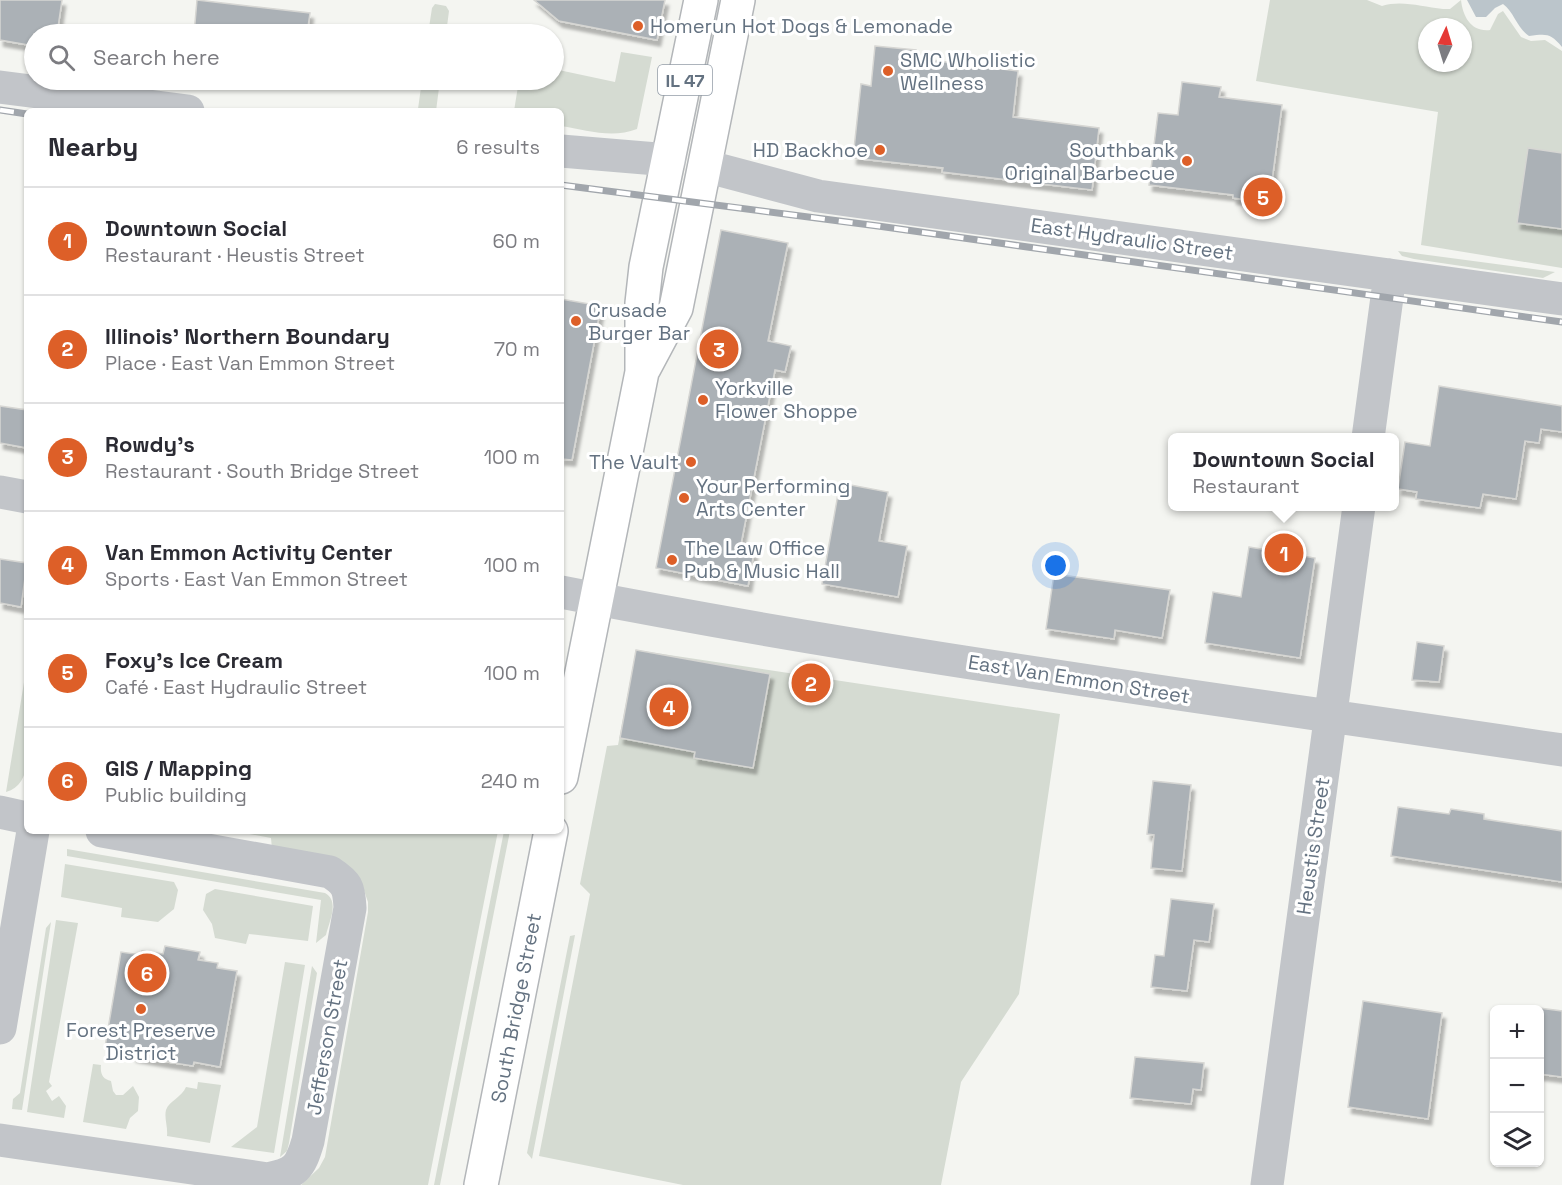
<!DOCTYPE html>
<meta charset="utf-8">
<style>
:root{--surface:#fff;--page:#f7f7f7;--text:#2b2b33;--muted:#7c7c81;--line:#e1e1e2;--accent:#dd5f28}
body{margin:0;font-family:"Space Grotesk",sans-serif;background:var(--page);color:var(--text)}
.controls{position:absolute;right:18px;bottom:18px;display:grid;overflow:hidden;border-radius:9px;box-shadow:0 2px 4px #0004}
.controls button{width:54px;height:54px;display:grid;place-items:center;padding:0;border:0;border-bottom:2px solid var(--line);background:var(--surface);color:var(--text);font:30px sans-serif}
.compass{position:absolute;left:1418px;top:18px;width:54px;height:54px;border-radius:50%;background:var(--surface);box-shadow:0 2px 4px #0004;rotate:4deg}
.you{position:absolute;left:1056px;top:566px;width:21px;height:21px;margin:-15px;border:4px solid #fff;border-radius:50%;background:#1a73e8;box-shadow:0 0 0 9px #1a73e833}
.badge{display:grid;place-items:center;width:39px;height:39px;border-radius:50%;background:var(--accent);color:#fff;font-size:20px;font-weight:700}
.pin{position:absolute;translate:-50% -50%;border:3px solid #fff;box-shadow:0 2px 6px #0006}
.popup{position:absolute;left:1168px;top:433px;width:231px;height:78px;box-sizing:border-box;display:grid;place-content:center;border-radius:9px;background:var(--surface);filter:drop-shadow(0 2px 4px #0005);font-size:20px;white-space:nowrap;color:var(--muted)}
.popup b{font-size:22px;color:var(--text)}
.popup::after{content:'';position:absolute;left:50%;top:100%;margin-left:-12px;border:12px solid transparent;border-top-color:var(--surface)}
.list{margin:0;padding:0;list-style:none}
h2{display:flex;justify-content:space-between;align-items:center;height:78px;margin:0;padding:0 24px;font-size:26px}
h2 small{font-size:20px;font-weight:400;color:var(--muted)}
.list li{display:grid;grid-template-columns:39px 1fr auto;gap:18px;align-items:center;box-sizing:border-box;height:108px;padding:0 24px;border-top:2px solid var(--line)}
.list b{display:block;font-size:22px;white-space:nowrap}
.list p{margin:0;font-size:20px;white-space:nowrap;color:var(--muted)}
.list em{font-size:20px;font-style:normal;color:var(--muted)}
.icon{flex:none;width:33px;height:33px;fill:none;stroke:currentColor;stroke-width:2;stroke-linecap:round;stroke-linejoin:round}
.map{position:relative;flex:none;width:1562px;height:1185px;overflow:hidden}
.search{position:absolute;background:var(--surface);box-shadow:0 2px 4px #0004;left:24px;top:24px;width:540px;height:66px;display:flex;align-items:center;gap:15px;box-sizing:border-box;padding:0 21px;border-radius:33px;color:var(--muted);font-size:22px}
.panel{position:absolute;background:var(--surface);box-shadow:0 2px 4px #0004;left:24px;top:108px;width:540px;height:726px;border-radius:9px}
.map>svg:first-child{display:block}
.green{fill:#d5dbd2;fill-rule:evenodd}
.water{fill:#bbc5cb}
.building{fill:#abb1b6;stroke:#d6d6d3;stroke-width:1.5;filter:url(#shadow)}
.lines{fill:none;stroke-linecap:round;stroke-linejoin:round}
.highway-casing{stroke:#b3b6b9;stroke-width:36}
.minor{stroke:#c2c5c9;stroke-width:33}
.highway{stroke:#fff;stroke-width:33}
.rail-casing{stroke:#a1a6ac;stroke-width:7}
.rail{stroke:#fff;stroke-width:4.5;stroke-dasharray:14;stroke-linecap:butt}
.poi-dot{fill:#dd5f28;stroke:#fff;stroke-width:2}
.labels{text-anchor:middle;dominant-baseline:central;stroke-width:6;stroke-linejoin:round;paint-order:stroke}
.shield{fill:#fff;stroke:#929ca7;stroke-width:1.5}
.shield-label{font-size:18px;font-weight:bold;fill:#647281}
.poi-label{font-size:20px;fill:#647281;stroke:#fff;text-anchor:start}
.street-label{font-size:20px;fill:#647281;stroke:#fff}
</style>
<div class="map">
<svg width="1562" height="1185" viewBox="0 0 1562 1185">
<defs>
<filter id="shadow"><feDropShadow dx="3.5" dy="6" stdDeviation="1.5" flood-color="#0004"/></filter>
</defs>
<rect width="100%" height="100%" fill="#f4f5f1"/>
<path class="green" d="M 1270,0 L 1367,0 L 1382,6 C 1402,0 1422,7 1443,9 L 1450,9 L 1461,0 C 1463,17 1471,32 1490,30 L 1498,14 L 1503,11 L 1521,37 L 1531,41 L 1545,40 L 1562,51 L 1562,268 L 1421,245 L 1438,112 L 1256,81 ZM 1427,27 L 1463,27 L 1463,63 L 1427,63 Z
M 435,4 L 446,6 L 449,11 L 446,34 L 428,34 L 432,8 Z
M 621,52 L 652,57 L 637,129 C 612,139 586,130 561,126 L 561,111 L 514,111 L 519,80 L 554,80 L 554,69 L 615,82 Z
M 422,80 L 440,80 L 436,111 L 418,109 Z
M 1398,251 L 1555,272 L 1543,278 L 1414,259 L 1402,256 Z
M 636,650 L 1060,714 L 1019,994 L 961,1082 L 941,1185 L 683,1185 L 539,1156 L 590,894 L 580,884 L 607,746 L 618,745 Z
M 27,664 L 27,763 C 25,777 20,788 6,792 Z
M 233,831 L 498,831 L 428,1185 L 301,1185 L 319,1168 L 325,1157 L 368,912 L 368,902 L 361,882 L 272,849 L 271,838 Z
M 504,831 L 510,831 L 440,1185 L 434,1185 Z
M 67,849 L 325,893 C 340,901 329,922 326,935 L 316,943 L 321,900 L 67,856 Z
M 65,864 L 174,882 L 178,890 L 174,909 L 158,922 L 121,917 L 122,908 L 61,897 Z
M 215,889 L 313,906 L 308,941 L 249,934 L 246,944 L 215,938 L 212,924 L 203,910 L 206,894 Z
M 56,920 L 78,923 L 49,1082 L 52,1086 L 46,1091 L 52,1101 L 59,1096 L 66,1106 L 64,1118 L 27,1112 Z
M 51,922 L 22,1110 L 12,1109 L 13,1099 L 20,1093 L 46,928 Z
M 575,935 L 532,1159 L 527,1153 L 570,936 Z
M 285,962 L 305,965 L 274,1153 L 231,1147 L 257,1127 Z
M 312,966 L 317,973 L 289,1143 L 287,1151 L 280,1157 Z
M 93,1064 L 101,1065 C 100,1074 103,1079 111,1081 L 113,1091 L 116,1095 L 123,1095 L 133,1086 L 139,1097 L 138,1111 L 130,1118 L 126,1129 L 83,1122 Z
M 198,1082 L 221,1085 L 210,1143 L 167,1136 C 168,1127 164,1118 166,1110 C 169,1101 182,1097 186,1087 L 197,1089 Z"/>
<path class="water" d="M 1467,0 L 1562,0 L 1562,47 C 1550,33 1547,34 1529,36 C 1517,28 1514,12 1503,4 L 1495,8 L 1486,17 L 1476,17 Z"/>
<path class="building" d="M 0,0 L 62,0 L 57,34 L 34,34 L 34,46 L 0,40 Z
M 197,0 L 310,13 L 307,34 L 194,34 Z
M 534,0 L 665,0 L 657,40 L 559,21 Z
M 875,46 L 916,50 L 915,58 L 1018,71 L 1013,117 L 1099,128 L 1092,190 L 942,172 L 943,168 L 853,158 L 861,84 L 871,86 Z
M 1182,82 L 1221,87 L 1219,97 L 1282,105 L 1272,181 L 1277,182 L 1274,207 L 1247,203 L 1247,200 L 1233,198 L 1233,195 L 1149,185 L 1158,113 L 1178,115 Z
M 1528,148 L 1562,153 L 1562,229 L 1517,223 Z
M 721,230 L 788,243 L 768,341 L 791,346 L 785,372 L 775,370 L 740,549 L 754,552 L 748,586 L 656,568 Z
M 561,299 L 601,306 L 572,460 L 561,459 Z
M 1439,386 L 1562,406 L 1562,432 L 1541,429 L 1539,443 L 1525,441 L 1516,499 L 1483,494 L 1480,508 L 1416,499 L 1417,492 L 1398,489 L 1405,442 L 1430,446 Z
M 0,406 L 27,410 L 27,448 L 0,443 Z
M 840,483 L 888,492 L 879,541 L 907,546 L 898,597 L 822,584 Z
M 1249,547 L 1315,558 L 1300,658 L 1205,643 L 1213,592 L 1241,597 Z
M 0,559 L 27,563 L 21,607 L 0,603 Z
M 1054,574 L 1170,590 L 1162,638 L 1115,630 L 1114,639 L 1046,629 Z
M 1417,642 L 1444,646 L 1439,682 L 1412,680 Z
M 636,650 L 770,674 L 753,768 L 694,758 L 695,752 L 620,738 Z
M 1153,781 L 1191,785 L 1182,871 L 1151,868 L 1154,835 L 1147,834 Z
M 1398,807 L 1449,814 L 1451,809 L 1484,814 L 1484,819 L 1562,831 L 1562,882 L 1391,856 Z
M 1171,899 L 1214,904 L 1209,942 L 1194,940 L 1187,991 L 1151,987 L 1155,955 L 1164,956 Z
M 165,946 L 200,952 L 198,960 L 218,963 L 217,968 L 237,971 L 220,1067 L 194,1062 L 193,1066 L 168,1062 L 133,1056 L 133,1052 L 105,1047 L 121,952 L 141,955 L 142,951 L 163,954 Z
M 1363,1001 L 1442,1013 L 1428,1119 L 1348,1107 Z
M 1539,1008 L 1562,1011 L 1562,1077 L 1539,1074 Z
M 1135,1057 L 1204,1063 L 1201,1090 L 1193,1089 L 1191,1104 L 1130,1098 Z"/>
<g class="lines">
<defs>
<path id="highway" d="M 644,368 L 676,308 L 738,0
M 561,777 L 642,372 L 642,303 L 646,267 L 701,0
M 481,1185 L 551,831"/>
</defs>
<use href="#highway" class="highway-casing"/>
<path class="minor" d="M 0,87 L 188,111
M 561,151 L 669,160
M 705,166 L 818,196 L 1562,299
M 1368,438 L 1390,275
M 0,492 L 27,497
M 561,592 C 892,657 1228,700 1562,750
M 0,812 L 27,818
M 0,1028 L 33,831
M 0,1140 L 268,1179 C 296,1173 300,1168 308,1141 L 350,908 C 349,887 347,883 330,872 L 102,831
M 1267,1185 L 1359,506"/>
<use href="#highway" class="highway"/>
<defs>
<path id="rail" d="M 0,110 L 27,114
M 561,185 L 878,226 L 1562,322"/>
</defs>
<use href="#rail" class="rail-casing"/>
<use href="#rail" class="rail"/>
</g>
<g class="poi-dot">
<circle cx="638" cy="26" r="6"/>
<circle cx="888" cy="71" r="6"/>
<circle cx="880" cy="150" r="6"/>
<circle cx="1187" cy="161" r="6"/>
<circle cx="576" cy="321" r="6"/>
<circle cx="703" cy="400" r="6"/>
<circle cx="691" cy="462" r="6"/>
<circle cx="684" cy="498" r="6"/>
<circle cx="672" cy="560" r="6"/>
<circle cx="141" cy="1009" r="6"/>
</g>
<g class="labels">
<rect class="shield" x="658" y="65" width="54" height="30" rx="4.5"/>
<g class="shield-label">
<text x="685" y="80">IL 47</text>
</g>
<g class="poi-label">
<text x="650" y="26">Homerun Hot Dogs &amp; Lemonade</text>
<text x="900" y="60">SMC Wholistic<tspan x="900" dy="23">Wellness</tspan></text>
<text x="868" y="150" text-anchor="end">HD Backhoe</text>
<text x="1175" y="150" text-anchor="end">Southbank<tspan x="1175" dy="23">Original Barbecue</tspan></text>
<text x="588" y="310">Crusade<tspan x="588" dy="23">Burger Bar</tspan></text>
<text x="715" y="388">Yorkville<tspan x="715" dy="23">Flower Shoppe</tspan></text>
<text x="679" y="462" text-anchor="end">The Vault</text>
<text x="696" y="486">Your Performing<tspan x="696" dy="23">Arts Center</tspan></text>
<text x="684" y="548">The Law Office<tspan x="684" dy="23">Pub &amp; Music Hall</tspan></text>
<text x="141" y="1030" text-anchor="middle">Forest Preserve<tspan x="141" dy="23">District</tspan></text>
</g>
<g class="street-label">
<text transform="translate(1132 239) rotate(8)">East Hydraulic Street</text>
<text transform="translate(1079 679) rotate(9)">East Van Emmon Street</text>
<text transform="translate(1313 846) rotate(-82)">Heustis Street</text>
<text transform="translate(516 1008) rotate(-79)">South Bridge Street</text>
<text transform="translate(327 1037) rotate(-80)">Jefferson Street</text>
</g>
</g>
</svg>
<div class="controls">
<button>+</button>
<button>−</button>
<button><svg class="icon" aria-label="layers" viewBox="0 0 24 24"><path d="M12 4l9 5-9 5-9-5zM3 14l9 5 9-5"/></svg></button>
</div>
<svg class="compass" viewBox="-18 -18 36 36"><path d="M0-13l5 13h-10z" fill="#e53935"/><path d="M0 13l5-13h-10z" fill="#7c7c81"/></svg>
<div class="you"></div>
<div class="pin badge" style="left:1284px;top:553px">1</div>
<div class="popup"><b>Downtown Social</b>Restaurant</div>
<div class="pin badge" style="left:811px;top:683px">2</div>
<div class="pin badge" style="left:719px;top:349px">3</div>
<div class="pin badge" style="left:669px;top:707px">4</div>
<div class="pin badge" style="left:1263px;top:197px">5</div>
<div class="pin badge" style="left:147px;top:973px">6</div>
<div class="search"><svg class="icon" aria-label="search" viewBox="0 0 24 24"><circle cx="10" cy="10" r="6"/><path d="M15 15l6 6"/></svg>Search here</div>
<section class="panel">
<h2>Nearby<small>6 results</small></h2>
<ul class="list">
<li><span class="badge">1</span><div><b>Downtown Social</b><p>Restaurant · Heustis Street</p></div><em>60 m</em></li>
<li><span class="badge">2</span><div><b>Illinois' Northern Boundary</b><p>Place · East Van Emmon Street</p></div><em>70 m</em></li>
<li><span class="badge">3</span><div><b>Rowdy's</b><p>Restaurant · South Bridge Street</p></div><em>100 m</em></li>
<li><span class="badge">4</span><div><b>Van Emmon Activity Center</b><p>Sports · East Van Emmon Street</p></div><em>100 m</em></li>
<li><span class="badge">5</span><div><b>Foxy's Ice Cream</b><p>Café · East Hydraulic Street</p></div><em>100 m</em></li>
<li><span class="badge">6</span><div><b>GIS / Mapping</b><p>Public building</p></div><em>240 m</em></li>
</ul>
</section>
</div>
